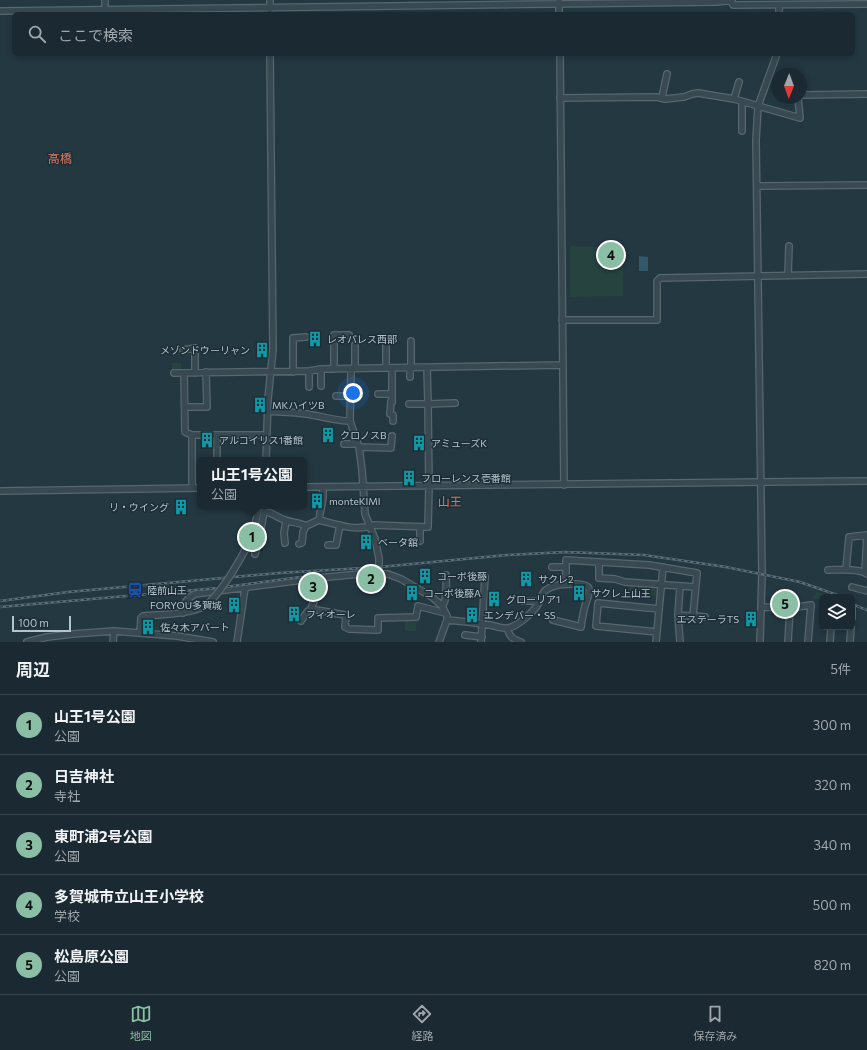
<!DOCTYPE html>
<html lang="ja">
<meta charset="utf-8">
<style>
:root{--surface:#1b2a32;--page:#28363e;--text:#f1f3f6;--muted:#a0a7ac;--line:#39464d;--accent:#8abfa5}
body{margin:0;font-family:Commissioner,"Noto Sans JP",sans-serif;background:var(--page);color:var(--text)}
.controls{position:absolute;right:12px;bottom:12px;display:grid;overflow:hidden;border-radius:6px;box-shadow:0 2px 6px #0003}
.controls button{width:36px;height:36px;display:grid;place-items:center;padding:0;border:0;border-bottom:1px solid var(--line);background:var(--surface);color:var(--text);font:20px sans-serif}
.compass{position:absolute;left:771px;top:68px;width:36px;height:36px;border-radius:50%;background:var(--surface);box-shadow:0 2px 6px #0003;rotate:181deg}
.scale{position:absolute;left:12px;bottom:10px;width:59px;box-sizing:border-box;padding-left:4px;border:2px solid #b5c4cc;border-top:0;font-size:11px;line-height:14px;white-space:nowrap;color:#b5c4cc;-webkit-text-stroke:3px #1d2e37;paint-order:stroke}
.you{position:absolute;left:353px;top:393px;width:14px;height:14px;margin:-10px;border:3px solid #fff;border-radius:50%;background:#1a73e8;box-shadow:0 0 0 6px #1a73e833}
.badge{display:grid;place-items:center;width:26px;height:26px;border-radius:50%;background:var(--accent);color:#111;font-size:13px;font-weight:700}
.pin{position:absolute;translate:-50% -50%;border:2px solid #fff;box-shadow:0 1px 4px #0006}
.popup{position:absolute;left:197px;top:457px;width:110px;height:52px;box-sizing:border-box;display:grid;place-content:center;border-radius:6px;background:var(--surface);filter:drop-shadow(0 1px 3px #0005);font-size:13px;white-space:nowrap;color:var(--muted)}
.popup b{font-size:15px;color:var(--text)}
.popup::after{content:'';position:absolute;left:50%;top:100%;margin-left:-8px;border:8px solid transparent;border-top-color:var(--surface)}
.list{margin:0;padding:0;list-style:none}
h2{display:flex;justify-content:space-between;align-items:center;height:52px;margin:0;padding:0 16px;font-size:17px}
h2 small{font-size:13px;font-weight:400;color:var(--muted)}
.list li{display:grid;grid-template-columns:26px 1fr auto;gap:12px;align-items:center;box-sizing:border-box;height:60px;padding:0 16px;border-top:1px solid var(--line)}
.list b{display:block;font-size:15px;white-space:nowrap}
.list p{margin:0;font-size:13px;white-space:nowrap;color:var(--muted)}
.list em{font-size:13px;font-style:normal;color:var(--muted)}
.icon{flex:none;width:22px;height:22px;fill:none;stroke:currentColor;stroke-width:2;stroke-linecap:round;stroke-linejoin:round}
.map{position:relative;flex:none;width:867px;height:642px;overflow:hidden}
.search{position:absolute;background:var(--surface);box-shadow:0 2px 6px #0003;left:12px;right:12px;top:12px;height:44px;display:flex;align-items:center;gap:10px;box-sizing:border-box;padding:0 14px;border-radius:6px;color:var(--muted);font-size:15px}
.sheet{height:352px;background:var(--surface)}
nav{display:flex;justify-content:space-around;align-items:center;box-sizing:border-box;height:56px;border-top:1px solid var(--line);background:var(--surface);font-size:11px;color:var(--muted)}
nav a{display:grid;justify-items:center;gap:2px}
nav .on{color:var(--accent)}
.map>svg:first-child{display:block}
.green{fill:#26433f}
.water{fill:#345769}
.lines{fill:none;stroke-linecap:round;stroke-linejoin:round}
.minor-casing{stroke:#56676f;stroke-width:8}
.minor{stroke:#384952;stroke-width:5.5}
.rail-casing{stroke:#5a6f79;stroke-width:2.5}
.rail{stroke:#1d2e37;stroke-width:1;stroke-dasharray:3;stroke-linecap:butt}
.minor-bridge-casing{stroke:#56676f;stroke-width:8;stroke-linecap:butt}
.minor-bridge{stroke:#384952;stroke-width:5.5}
.labels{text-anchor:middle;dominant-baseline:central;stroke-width:3;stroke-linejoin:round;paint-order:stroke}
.poi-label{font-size:10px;fill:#b5c4cc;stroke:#1d2e37;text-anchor:start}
.quarter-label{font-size:12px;fill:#de765f;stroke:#1d2e37}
</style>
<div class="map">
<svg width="867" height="642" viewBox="0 0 867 642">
<rect width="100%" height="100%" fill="#243842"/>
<path class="green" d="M 570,246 L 623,248 L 623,296 L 570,297 Z
M 172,363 L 181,363 L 181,370 L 172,371 Z
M 251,530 L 258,531 L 252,554 L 241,552 Z
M 316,579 L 315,592 L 312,597 L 309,595 C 309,588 313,585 313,580 Z
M 629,586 L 657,588 L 659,590 L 658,597 L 628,594 Z
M 817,592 L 831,597 L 822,597 L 822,600 L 814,599 L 813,597 Z
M 790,599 L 794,602 L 793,605 L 776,605 L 776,600 Z
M 405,620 L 417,620 L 416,631 L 405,631 Z"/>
<path class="water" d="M 639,256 L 648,257 L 648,271 L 639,271 Z"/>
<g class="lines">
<defs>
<path id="minor" d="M 270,0 L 270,14
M 559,0 L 559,14
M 731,0 L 733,5 L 867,4
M 779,5 L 779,14
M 105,9 L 105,0
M 0,11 L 717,2 L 732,0
M 560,54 L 564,485
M 801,95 L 867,94
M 662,97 L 667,74
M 560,98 L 656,97 L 665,99 L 684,97 L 692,94 L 698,93 L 734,99 L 800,118 L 798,98
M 734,99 L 739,82
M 742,102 L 742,131
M 757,186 L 867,185
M 788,275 L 789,246
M 562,320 L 657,320 L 657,281 L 660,278 L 867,274
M 411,341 L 411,368
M 183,350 L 195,348 L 195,373
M 386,368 L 386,339
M 392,368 L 392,402 L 391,401 L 390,414 L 393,415 L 393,421
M 410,368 L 410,377
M 321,369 L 321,386
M 334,369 L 334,335 L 349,335
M 351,369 L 350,421 L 359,447 L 362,470 L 365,514 L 375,539 L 379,558 L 379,573
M 355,369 L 355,345
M 309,371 L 309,387
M 293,372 L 293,338 L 306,337
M 174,373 L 309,371 L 321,369 L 562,365
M 184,373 L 185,432 L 192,435 L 192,488
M 378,394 L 392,394
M 336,396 L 351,396
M 409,404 L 428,404 L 427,368
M 185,407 L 207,407 L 206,372
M 267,411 C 277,412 288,412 298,413 C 316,414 333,421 350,421
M 192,435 L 266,435
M 217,435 L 217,460
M 344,444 L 358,444
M 359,447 L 391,448 L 392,436
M 266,460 L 268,399 L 273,349 L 270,54
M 304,487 L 867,481
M 0,491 L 200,488
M 265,506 L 264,511 C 274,513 277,518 285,520 C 292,523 299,522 306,526 L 319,520 L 323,497 L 323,487
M 319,520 C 336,524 355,532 373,525 L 428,527 L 429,486 L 428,404 L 455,403
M 420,528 L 420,541
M 254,530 L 259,506
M 285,543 L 284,533 L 286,521
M 299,544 L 302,543 L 303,532 L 306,526
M 328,545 L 336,545 L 340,525
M 255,554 L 261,529 L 264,511
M 599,562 L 599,578 L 615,579 L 625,582 L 695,587
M 552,567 L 566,567
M 828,570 C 838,570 859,568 867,574
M 846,570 L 849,537 L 867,535
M 865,572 L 867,535
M 566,584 L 566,560 L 649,565 L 697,573 L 693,616
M 852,587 L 867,591
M 523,601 L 540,601
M 442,606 C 448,599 446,585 446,575
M 761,607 L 790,608 L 811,605 L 808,642
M 852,608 L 852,618
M 311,609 L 345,615 L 346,616 L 345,627 L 349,629 L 378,630 L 378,618 L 416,617 L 418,606 L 445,613
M 183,613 C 182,603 187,599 195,594 L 318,578 L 370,573 L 388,574 L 401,579 L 432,597 L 442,606 L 447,616 L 447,620 L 439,642
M 678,615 L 705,617
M 447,620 C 462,621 476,623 490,625 C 495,626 503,629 508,628 C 518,626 531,614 537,606 C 541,601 541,593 546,590 C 554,584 566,584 575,584 C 597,584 588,594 585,606 C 583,613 582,620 581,627 L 553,620
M 301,621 L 307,612 L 311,609 L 318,590 L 318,578
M 507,628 C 510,637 512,639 521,642
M 140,632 L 141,618 L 143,616 C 163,614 187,615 205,606
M 657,632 L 596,626 L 598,603 L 659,609
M 465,635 L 482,637
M 27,642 L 47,637 L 73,634 L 114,631 L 177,636 L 213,642
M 113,642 L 114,631
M 237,642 L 245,588
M 481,642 L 485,577
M 656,642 L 663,567
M 680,642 L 678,615 L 680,586
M 760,642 L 762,573 L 756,140 L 758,106 L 777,54
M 788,642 L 790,608
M 830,642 L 831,627
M 850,642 L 851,627"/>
</defs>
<use href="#minor" class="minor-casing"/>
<use href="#minor" class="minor"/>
<defs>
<path id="rail" d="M 0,601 L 68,592 L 279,573 L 380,567 L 507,555 L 565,552 L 644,555 L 726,567 L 800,582 L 843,597
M 852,604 L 867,610
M 0,607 L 218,588 L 301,577"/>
</defs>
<use href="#rail" class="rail-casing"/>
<use href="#rail" class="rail"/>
<defs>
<path id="minor-bridge" d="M 205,606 C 222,593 247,550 254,530"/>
</defs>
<use href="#minor-bridge" class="minor-bridge-casing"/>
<use href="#minor-bridge" class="minor-bridge"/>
</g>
<defs>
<symbol id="building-bare" viewBox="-9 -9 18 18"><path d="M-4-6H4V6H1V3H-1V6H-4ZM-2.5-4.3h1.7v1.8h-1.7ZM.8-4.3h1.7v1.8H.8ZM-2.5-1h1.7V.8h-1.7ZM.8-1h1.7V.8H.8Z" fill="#0f9aa8" stroke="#1d2e37" stroke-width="2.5" paint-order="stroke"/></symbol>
<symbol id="station-bare" viewBox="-9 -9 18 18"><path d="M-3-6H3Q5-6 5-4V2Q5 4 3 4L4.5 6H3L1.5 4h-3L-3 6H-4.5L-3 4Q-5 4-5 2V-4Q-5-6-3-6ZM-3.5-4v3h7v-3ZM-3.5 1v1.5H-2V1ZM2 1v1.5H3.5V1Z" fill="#1a4fb4" stroke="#1d2e37" stroke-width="2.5" paint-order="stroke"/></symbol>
</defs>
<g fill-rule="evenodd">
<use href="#building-bare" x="304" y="328" width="22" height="22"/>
<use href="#building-bare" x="251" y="339" width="22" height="22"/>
<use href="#building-bare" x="249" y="394" width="22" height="22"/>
<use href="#building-bare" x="317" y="424" width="22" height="22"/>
<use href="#building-bare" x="196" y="429" width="22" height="22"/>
<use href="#building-bare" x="408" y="432" width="22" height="22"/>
<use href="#building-bare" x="398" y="467" width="22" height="22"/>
<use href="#building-bare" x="306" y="490" width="22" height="22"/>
<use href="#building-bare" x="170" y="496" width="22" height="22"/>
<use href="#building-bare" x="355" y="531" width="22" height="22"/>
<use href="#building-bare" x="414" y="565" width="22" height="22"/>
<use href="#building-bare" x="515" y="568" width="22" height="22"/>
<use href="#station-bare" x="124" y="579" width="22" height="22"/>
<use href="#building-bare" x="401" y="582" width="22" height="22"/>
<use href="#building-bare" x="568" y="582" width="22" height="22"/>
<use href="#building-bare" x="483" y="588" width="22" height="22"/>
<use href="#building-bare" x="223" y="594" width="22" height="22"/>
<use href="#building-bare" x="283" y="603" width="22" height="22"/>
<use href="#building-bare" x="461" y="604" width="22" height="22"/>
<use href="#building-bare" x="740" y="608" width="22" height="22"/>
<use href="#building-bare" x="137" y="616" width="22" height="22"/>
</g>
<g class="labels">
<g class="poi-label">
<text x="327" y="339">レオパレス西部</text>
<text x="250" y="350" text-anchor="end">メゾンドウーリャン</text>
<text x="272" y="405">MKハイツB</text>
<text x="340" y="435">クロノスB</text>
<text x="219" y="440">アルコイリス1番館</text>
<text x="431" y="443">アミューズK</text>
<text x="421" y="478">フローレンス壱番館</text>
<text x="329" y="501">monteKIMI</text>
<text x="169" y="507" text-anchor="end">リ・ウイング</text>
<text x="378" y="542">ベータ舘</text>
<text x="437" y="576">コーポ後藤</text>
<text x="538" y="579">サクレ2</text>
<text x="147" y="590">陸前山王</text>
<text x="424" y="593">コーポ後藤A</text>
<text x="591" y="593">サクレ上山王</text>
<text x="506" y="599">グローリア1</text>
<text x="222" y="605" text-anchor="end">FORYOU多賀城</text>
<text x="306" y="614">フィオーレ</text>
<text x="484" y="615">エンデバー・SS</text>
<text x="739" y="619" text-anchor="end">エステーラTS</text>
<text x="160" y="627">佐々木アパート</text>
</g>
<g class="quarter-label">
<text x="60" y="158">高橋</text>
<text x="450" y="501">山王</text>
</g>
</g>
</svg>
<div class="controls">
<button><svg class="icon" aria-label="layers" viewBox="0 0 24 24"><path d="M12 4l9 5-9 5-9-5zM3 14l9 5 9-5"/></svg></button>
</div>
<svg class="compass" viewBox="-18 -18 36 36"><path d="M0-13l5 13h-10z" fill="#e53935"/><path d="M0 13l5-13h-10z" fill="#a0a7ac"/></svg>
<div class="scale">100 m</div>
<div class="you"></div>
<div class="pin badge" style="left:252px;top:537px">1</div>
<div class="popup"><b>山王1号公園</b>公園</div>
<div class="pin badge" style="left:371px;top:579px">2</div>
<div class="pin badge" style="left:313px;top:587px">3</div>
<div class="pin badge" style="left:611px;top:255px">4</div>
<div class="pin badge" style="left:785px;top:604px">5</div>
<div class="search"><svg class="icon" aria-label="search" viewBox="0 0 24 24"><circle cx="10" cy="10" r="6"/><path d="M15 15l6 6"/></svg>ここで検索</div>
</div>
<section class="sheet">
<h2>周辺<small>5件</small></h2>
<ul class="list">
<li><span class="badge">1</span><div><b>山王1号公園</b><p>公園</p></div><em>300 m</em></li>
<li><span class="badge">2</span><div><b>日吉神社</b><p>寺社</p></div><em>320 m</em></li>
<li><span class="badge">3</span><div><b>東町浦2号公園</b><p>公園</p></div><em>340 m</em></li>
<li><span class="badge">4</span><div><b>多賀城市立山王小学校</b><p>学校</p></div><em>500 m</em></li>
<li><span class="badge">5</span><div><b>松島原公園</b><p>公園</p></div><em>820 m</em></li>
</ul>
</section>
<nav>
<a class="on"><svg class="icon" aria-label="map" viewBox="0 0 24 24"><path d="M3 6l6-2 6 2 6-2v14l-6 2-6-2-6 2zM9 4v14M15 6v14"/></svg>地図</a>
<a><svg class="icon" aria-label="directions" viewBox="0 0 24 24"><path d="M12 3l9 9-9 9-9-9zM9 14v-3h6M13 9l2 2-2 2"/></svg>経路</a>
<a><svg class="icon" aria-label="saved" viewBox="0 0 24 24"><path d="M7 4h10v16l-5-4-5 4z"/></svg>保存済み</a>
</nav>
